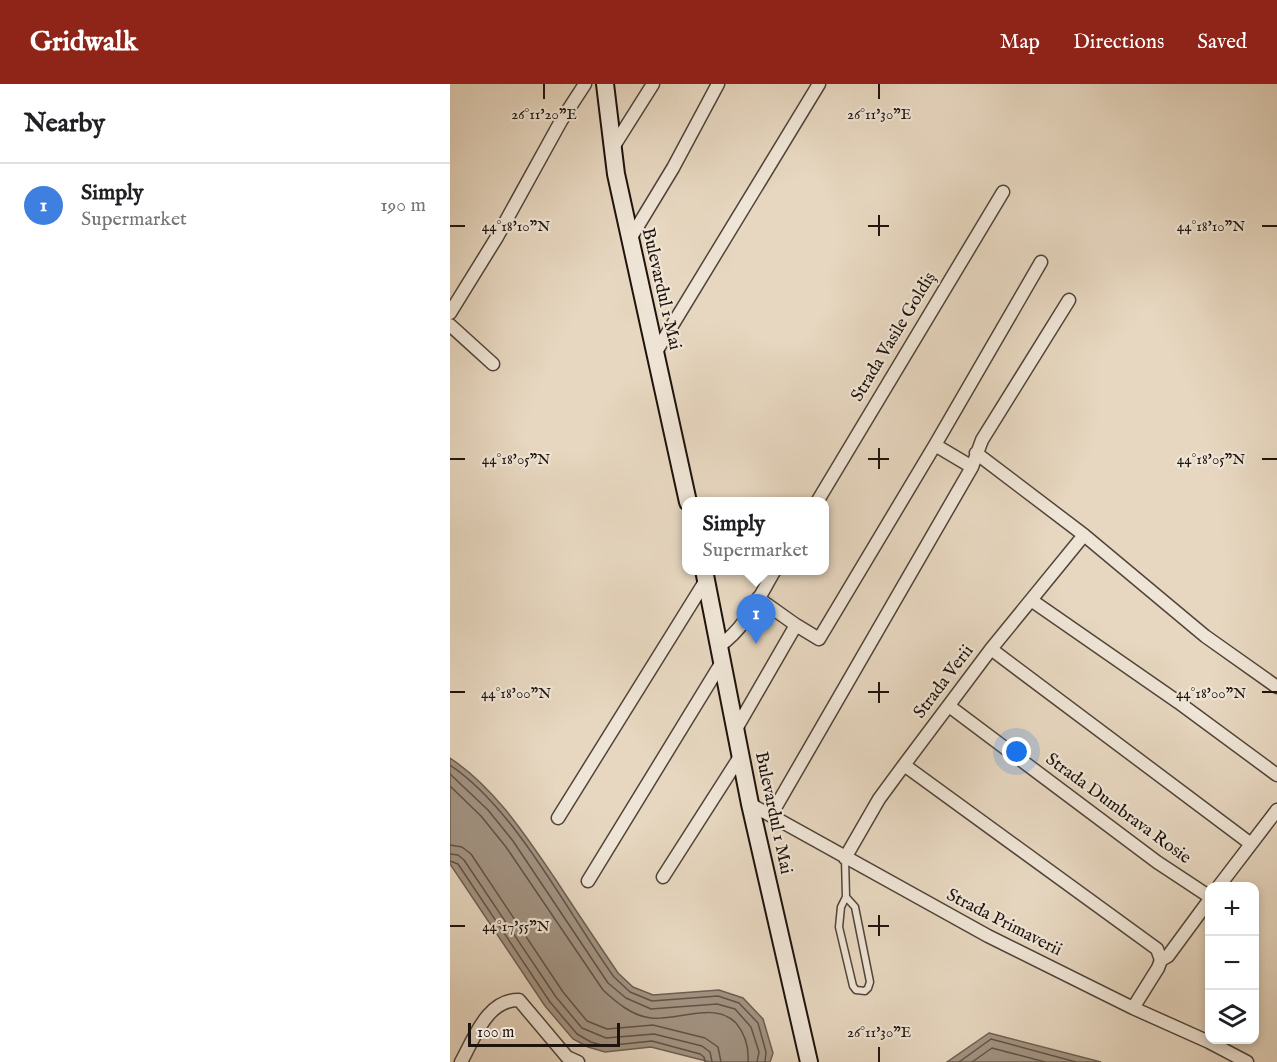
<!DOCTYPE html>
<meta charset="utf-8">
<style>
:root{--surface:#fff;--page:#f6f6f6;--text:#202124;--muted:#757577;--line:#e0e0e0;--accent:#8f2418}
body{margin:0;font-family:"IM FELL English",serif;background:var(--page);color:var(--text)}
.controls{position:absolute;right:18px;bottom:18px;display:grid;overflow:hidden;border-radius:12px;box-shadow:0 3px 9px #0003}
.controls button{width:54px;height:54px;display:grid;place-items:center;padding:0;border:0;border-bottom:2px solid var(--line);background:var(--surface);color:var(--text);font:30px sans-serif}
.scale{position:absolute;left:18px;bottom:15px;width:152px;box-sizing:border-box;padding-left:6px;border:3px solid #1e130d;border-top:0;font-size:16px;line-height:21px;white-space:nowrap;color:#1e130d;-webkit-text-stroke:4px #efe5d6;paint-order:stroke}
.you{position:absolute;left:567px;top:668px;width:21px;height:21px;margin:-15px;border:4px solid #fff;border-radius:50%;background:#1a73e8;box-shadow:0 0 0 9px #1a73e833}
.badge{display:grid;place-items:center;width:39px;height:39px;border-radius:50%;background:var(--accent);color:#fff;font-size:20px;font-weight:700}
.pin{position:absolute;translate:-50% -50px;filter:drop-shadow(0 2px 3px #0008)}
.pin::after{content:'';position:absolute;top:32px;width:21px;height:18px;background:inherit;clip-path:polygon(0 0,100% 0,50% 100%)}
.popup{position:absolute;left:232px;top:413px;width:147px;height:78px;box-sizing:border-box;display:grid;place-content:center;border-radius:12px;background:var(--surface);filter:drop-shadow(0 2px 4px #0005);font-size:20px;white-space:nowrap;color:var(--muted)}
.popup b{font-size:22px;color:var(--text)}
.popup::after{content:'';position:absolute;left:50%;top:100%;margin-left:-12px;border:12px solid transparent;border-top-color:var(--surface)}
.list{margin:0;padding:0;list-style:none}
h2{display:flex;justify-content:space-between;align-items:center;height:78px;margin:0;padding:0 24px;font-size:26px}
h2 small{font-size:20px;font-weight:400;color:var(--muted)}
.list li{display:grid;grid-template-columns:39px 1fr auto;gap:18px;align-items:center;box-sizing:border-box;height:84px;padding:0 24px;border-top:2px solid var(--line)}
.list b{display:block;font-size:22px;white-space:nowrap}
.list p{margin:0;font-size:20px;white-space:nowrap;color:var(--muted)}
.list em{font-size:20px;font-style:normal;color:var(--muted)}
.icon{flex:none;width:33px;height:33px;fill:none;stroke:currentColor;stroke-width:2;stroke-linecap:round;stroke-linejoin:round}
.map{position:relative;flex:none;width:827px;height:978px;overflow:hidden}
header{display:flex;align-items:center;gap:36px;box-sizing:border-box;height:84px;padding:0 30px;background:var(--accent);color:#fff}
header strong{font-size:28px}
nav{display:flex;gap:33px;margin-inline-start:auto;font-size:21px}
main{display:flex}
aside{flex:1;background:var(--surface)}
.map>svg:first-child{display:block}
.water{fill:#a39483;stroke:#6e6054;stroke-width:1.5}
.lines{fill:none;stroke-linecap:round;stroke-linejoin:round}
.shore{stroke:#605448;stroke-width:1.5}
.service-casing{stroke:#50443a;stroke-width:9}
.minor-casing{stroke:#50443a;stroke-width:15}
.secondary-casing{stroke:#1e130d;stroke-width:20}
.service{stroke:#efe5d6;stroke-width:6}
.minor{stroke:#efe5d6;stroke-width:12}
.secondary{stroke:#efe5d6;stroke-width:16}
.ticks{fill:none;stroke:#1e130d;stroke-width:2}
.labels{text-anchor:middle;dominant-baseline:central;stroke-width:4.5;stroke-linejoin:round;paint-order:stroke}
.street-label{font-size:18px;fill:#1e130d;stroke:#efe5d6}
.ticks-label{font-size:15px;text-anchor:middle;fill:#1e130d;stroke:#efe5d6;stroke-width:4.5;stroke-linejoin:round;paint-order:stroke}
</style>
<header>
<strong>Gridwalk</strong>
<nav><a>Map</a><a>Directions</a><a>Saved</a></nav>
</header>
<main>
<aside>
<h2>Nearby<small></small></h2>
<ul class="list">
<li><span class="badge" style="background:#3f7fe0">1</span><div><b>Simply</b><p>Supermarket</p></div><em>190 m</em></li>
</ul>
</aside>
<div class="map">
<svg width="827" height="978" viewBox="0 0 827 978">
<rect width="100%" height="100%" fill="#e7d7c0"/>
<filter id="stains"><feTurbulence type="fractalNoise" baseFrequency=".00333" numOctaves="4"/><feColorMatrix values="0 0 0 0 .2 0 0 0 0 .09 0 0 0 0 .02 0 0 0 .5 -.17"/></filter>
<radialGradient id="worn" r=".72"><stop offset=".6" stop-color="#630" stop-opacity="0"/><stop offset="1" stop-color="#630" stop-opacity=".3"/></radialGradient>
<path class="water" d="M 0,674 C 45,704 76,752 106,796 C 126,827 147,858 168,889 L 183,903 L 203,911 L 269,906 L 293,914 L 313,935 L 323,969 L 320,978 L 260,978 L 201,963 L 155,968 L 138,963 L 123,955 L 95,922 L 0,780 Z
M 539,949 L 651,978 L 497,978 Z"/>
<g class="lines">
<path class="shore" d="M 0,681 C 66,725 117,828 164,893 L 180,908 L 202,917 L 268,912 L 289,919 L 308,939 L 316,968 L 315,978
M 0,690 L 38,726 L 63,757 L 158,899 L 176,914 L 201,925 L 267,920 L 285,925 L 301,943 L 309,968 L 307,978
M 0,702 L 31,732 L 56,763 L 153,906 C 166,918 182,932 201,934 C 227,937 265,917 286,939 C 296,951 299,964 298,978
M 0,761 L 12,763 L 21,770 L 113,908 L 137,937 L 157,945 L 203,941 L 255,954 L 268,963 L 271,978
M 0,770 L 8,771 L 14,776 L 106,913 L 132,944 L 156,954 L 204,950 L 252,962 L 260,968 L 262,978
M 0,777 L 8,780 L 100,918 L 127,950 L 141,958 L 155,962 L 202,957 L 250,970 L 254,973 L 255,978
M 509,978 L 541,955 L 626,978
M 522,978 L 542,964 L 595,978"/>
<defs>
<path id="service" d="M 395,774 L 396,813 L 391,823 L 389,843 L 403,902 L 406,906 L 415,907 L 418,904 L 420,898 L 405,823 L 396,813"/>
<path id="minor" d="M 162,65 L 203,0
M 180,155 L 223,84 L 268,0
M 0,229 L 47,153 L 111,37 L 135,0
M 0,241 L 43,280
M 206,268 L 369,0
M 485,361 L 522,383
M 526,369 L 634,451 L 755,552 L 827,603
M 367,418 L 553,108
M 308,514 L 346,541
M 581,516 L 728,618 L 827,691
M 269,562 C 295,545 309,513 325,486
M 541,565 L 801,760
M 499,622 L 707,778 L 760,813
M 286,645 L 346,541 L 369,555 L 485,361 L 591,178
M 454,681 L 707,865 L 711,876 L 708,884 L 683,924
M 300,720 L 538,852 L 683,924 L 759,958 L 797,978
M 321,731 L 522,383 L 532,356 L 619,216
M 108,734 L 256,496
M 395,774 L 429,715 L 454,681 L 541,565 L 634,451
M 213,793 L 291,671
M 138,797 L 272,578
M 769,802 L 827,726
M 711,876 L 718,872 L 760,815
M 11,978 C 24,955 37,915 69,916 L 117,973 L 128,978"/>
<path id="secondary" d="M 155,0 L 166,90 L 238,418
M 254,486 L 300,720 L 359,978"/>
</defs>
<use href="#service" class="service-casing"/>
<use href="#minor" class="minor-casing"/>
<use href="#secondary" class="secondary-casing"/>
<use href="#service" class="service"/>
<use href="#minor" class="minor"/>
<use href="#secondary" class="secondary"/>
</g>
<path class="ticks" d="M 94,0 L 94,15M 429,0 L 429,15M 429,131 L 429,152M 0,142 L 15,142M 418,142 L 439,142M 812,142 L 827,142M 429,364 L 429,385M 0,375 L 15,375M 418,375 L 439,375M 812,375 L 827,375M 429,598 L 429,619M 0,608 L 15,608M 418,608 L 439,608M 812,608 L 827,608M 429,831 L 429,852M 0,842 L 15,842M 418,842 L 439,842M 429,963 L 429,978"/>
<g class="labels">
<g class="street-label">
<text transform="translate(211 205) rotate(77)">Bulevardul 1 Mai</text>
<text transform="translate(444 253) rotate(-59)">Strada Vasile Goldiș</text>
<text transform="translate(494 598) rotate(-53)">Strada Verii</text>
<text transform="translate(668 725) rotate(36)">Strada Dumbrava Rosie</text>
<text transform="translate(323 729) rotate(78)">Bulevardul 1 Mai</text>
<text transform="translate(554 839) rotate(27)">Strada Primaverii</text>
</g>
</g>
<g class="ticks-label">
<text x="94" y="35">26°11'20"E</text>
<text x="429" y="35">26°11'30"E</text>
<text x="66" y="147">44°18'10"N</text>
<text x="761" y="147">44°18'10"N</text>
<text x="66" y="380">44°18'05"N</text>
<text x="761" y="380">44°18'05"N</text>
<text x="66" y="614">44°18'00"N</text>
<text x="761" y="614">44°18'00"N</text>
<text x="66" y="847">44°17'55"N</text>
<text x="429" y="953">26°11'30"E</text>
</g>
<rect width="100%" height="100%" filter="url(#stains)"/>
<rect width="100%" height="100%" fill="url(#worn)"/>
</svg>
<div class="controls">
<button>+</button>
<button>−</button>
<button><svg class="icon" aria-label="layers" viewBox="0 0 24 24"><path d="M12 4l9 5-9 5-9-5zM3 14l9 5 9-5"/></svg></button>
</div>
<div class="scale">100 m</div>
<div class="you"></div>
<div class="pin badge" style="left:306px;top:560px;background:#3f7fe0">1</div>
<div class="popup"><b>Simply</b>Supermarket</div>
</div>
</main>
